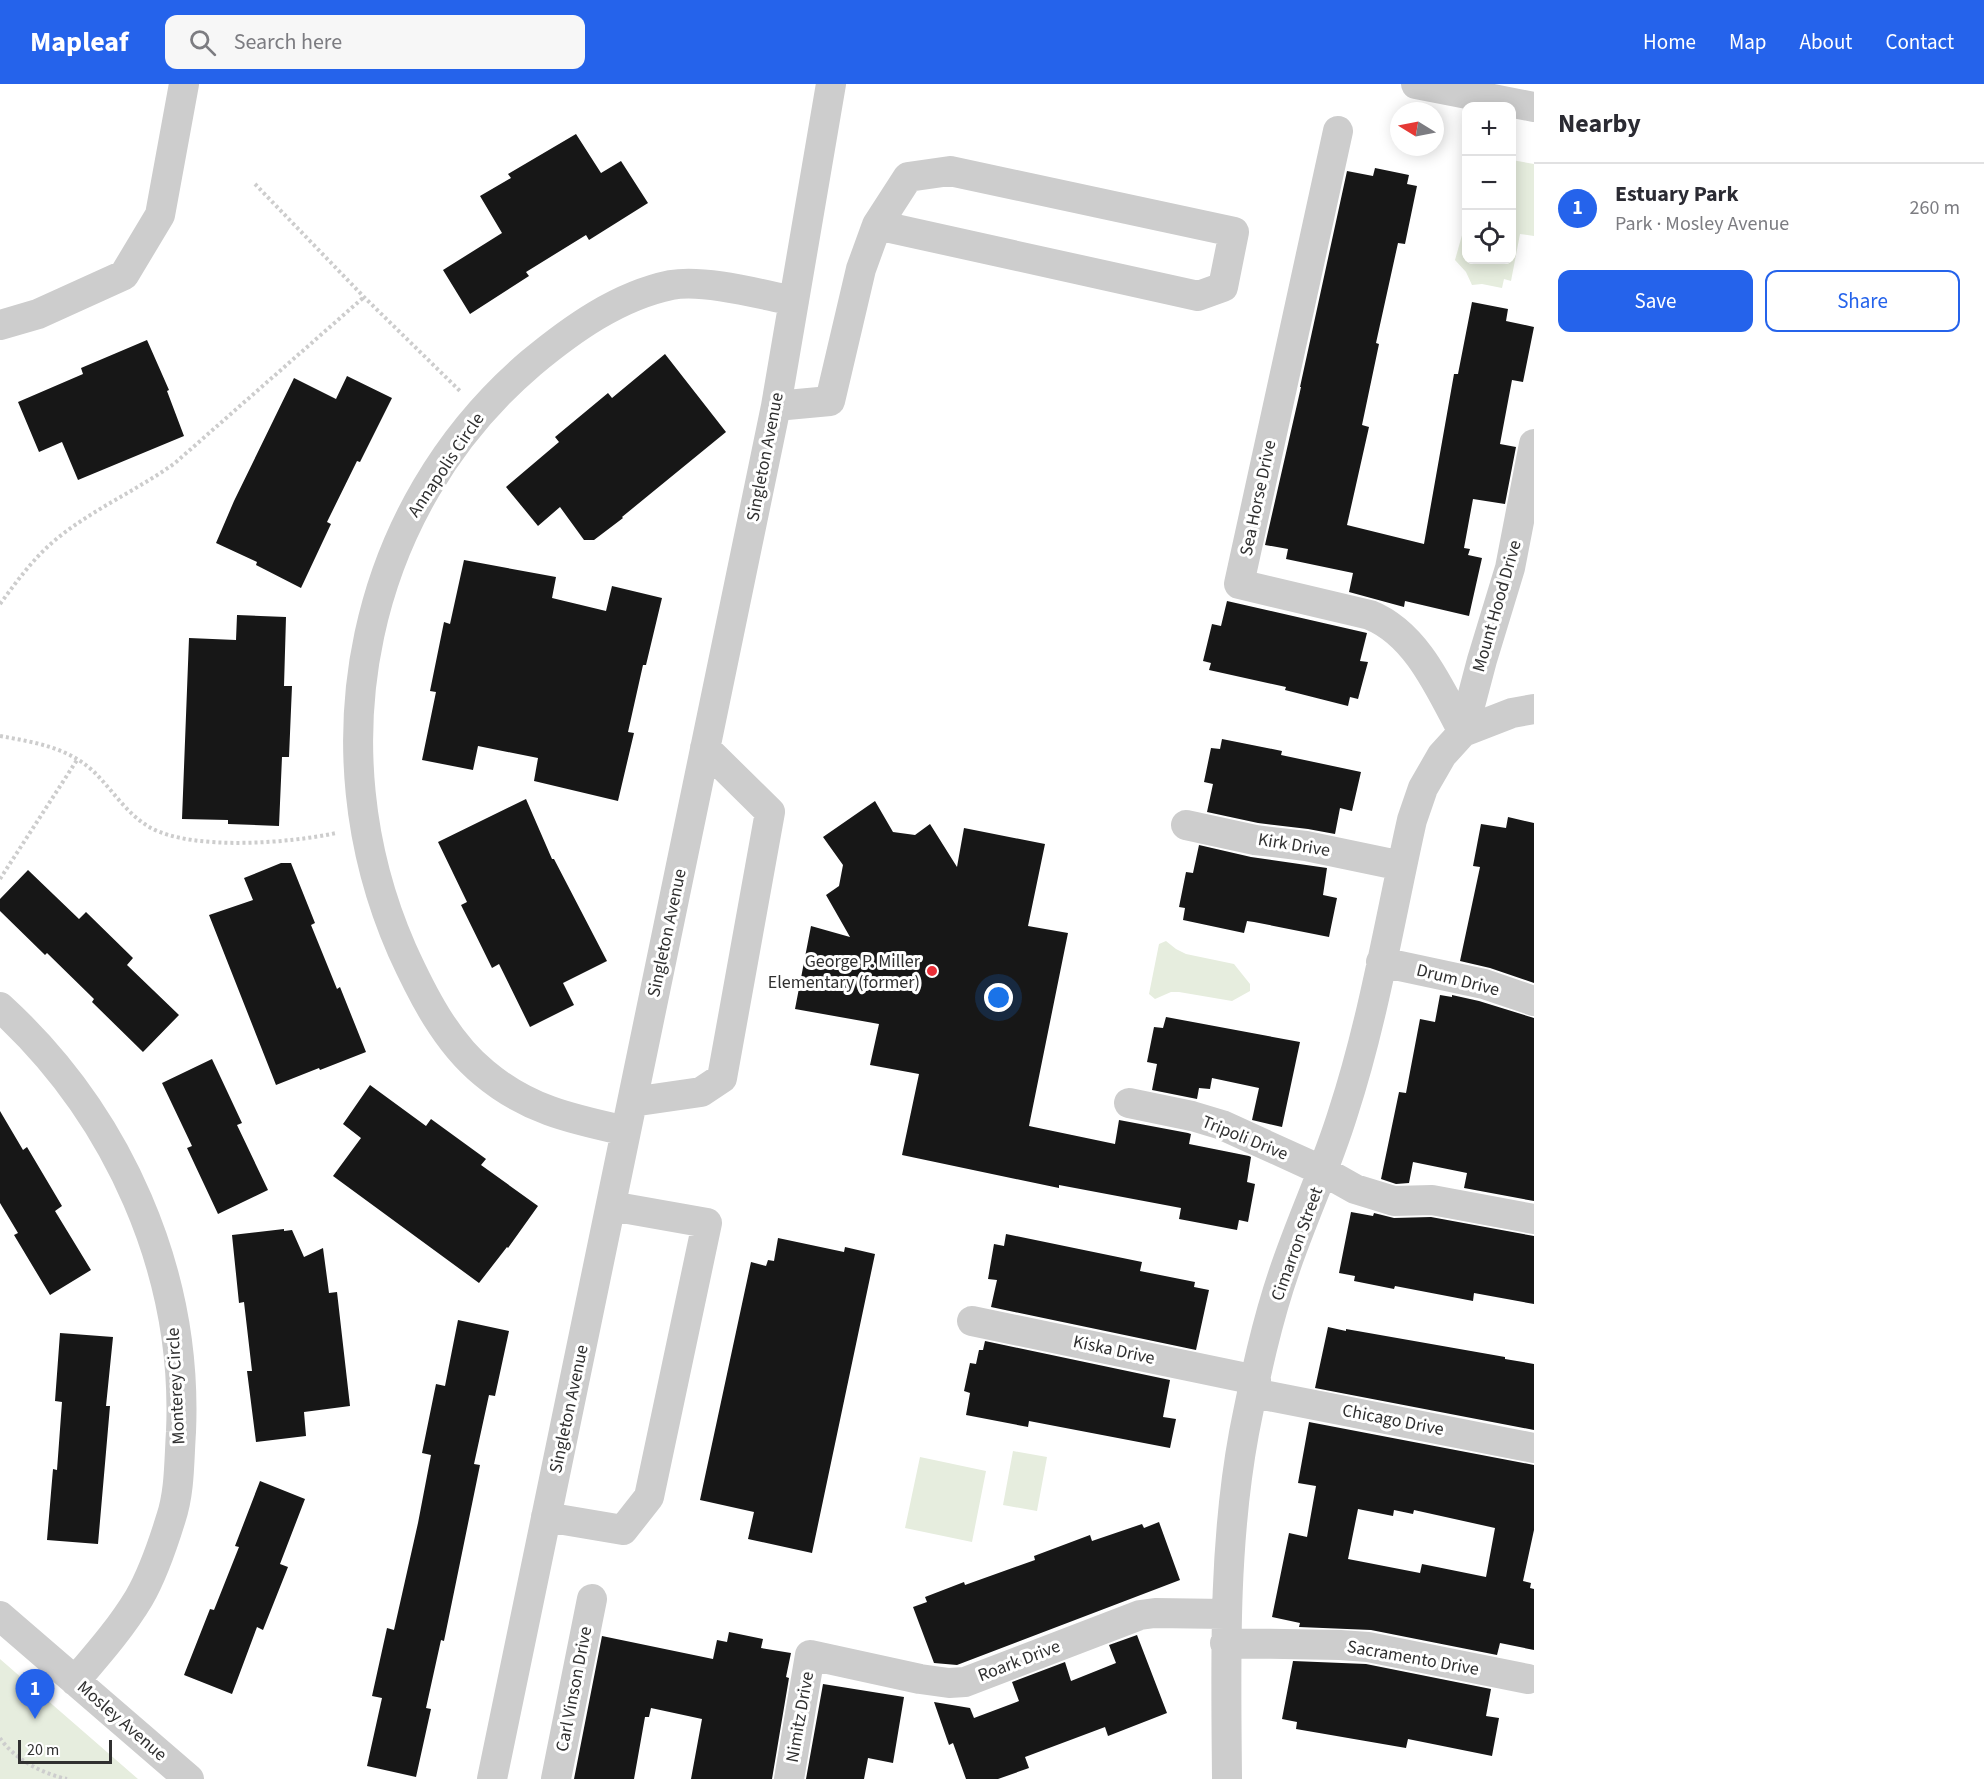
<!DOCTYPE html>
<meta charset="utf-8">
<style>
:root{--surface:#fff;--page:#f7f7f7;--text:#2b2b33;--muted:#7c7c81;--line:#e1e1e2;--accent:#2563eb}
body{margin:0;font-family:"Source Sans 3",sans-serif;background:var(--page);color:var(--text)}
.controls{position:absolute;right:18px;top:18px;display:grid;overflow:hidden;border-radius:12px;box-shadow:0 3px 15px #0003}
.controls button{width:54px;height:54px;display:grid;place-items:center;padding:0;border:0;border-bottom:2px solid var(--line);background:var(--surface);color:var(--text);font:30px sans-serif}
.compass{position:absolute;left:1390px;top:18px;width:54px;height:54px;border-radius:50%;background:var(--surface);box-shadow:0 3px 15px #0003;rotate:280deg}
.scale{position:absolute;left:18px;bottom:15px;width:94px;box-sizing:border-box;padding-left:6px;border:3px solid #303030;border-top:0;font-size:16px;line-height:21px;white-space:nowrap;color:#303030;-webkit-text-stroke:4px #fff;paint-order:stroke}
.you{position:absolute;left:999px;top:914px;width:21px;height:21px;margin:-15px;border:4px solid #fff;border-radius:50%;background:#1a73e8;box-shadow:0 0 0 9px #1a73e833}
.badge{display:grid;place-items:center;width:39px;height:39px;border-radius:50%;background:var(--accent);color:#fff;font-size:20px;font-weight:700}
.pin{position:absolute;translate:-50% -50px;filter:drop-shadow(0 2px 3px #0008)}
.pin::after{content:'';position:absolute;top:32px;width:21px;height:18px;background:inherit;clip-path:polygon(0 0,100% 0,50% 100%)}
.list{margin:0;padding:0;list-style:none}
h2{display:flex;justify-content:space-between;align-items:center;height:78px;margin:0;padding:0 24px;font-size:26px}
h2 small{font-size:20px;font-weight:400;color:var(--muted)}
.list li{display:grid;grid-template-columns:39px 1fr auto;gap:18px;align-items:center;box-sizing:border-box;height:90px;padding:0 24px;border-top:2px solid var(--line)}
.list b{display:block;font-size:22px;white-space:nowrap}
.list p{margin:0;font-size:20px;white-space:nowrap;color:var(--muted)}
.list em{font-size:20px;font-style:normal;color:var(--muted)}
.actions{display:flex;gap:12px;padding:18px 24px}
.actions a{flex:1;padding:14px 0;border:2px solid var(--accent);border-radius:12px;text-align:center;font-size:21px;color:var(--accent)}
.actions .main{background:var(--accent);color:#fff}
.icon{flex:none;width:33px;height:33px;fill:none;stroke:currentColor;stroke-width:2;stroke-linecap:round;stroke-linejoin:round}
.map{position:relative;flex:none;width:1534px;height:1695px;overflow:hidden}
header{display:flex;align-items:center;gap:36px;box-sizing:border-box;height:84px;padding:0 30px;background:var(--accent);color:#fff}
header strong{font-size:28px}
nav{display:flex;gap:33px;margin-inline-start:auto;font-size:21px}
.search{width:420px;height:54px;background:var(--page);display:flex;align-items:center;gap:15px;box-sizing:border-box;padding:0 21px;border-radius:12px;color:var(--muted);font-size:22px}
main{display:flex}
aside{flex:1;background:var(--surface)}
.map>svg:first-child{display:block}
.green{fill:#e6edde}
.building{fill:#171717;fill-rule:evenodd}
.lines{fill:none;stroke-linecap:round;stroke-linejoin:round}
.path{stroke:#cdcdcd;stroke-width:4;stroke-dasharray:3 3;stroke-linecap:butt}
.minor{stroke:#cdcdcd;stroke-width:30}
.poi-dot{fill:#ea2f38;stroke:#fff;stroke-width:2}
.labels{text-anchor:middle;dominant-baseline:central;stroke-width:6;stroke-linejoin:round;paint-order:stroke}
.street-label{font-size:18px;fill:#303030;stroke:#fff}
.poi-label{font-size:18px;fill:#303030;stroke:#fff;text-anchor:end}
</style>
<header>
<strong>Mapleaf</strong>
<div class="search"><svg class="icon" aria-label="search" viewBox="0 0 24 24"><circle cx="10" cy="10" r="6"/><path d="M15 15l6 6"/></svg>Search here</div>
<nav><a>Home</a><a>Map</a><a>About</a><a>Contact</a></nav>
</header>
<main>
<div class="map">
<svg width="1534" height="1695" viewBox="0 0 1534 1695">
<rect width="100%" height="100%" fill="#fff"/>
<path class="green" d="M 1512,76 L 1534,80 L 1534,152 L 1520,150 L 1511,197 L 1504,195 L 1502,204 L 1482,200 L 1472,201 L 1466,188 L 1455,176 L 1466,137 L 1466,176 L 1512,176 Z
M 1166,857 L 1176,865 L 1186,870 L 1234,880 L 1250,900 L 1250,907 L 1232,917 L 1179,908 L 1171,908 L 1155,915 L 1149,910 L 1159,860 Z
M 1013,1367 L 1047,1373 L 1037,1427 L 1003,1421 Z
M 920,1373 L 986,1387 L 972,1458 L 905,1444 Z
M 0,1575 L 138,1695 L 0,1695 Z"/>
<path class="building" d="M 576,50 L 601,89 L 621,77 L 648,119 L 589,156 L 586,151 L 526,188 L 529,192 L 470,230 L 443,186 L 502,149 L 480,112 L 511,94 L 508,90 Z
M 1375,84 L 1409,91 L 1407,100 L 1417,102 L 1405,160 L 1398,159 L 1376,259 L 1379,260 L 1362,341 L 1369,343 L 1347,441 L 1424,460 L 1454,290 L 1458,290 L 1472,218 L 1508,225 L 1506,237 L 1534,243 L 1523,298 L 1512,296 L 1500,360 L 1516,363 L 1505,420 L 1473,415 L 1464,464 L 1470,465 L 1468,471 L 1482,474 L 1469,532 L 1405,517 L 1404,523 L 1349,508 L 1353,489 L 1286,475 L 1288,465 L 1265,461 L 1301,303 L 1300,303 L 1347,87 L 1373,92 Z
M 147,256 L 169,306 L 167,307 L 184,352 L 78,396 L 62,358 L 39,368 L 18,318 L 83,290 L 81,284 Z
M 665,270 L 726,348 L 622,433 L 623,434 L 594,456 L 584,456 L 560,423 L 538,442 L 506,403 L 559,358 L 555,353 L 608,309 L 612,314 Z
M 347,292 L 392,314 L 360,378 L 357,377 L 327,438 L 331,440 L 301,504 L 256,481 L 257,478 L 216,459 L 234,417 L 294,294 L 336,315 Z
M 464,476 L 556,493 L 552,514 L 606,527 L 612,502 L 662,514 L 646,581 L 643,581 L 628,648 L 634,649 L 618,717 L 534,697 L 538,674 L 478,662 L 473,686 L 422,676 L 436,608 L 430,607 L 444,538 L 450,540 Z
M 1227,517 L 1367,549 L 1360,577 L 1368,578 L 1358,615 L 1350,613 L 1348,622 L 1285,606 L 1286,603 L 1209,586 L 1211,579 L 1203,577 L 1212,540 L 1221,542 Z
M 237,531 L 286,533 L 284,602 L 292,602 L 289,673 L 282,673 L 279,742 L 228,740 L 228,736 L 182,735 L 189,554 L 236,556 Z
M 1222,655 L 1282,667 L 1281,671 L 1361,688 L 1352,727 L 1340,724 L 1335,750 L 1308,745 L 1258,739 L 1207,728 L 1213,700 L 1204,698 L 1211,664 L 1220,665 Z
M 526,715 L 552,775 L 554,775 L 607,877 L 563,899 L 574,921 L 530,943 L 499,880 L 492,884 L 461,821 L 467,818 L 438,758 Z
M 875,717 L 893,748 L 915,751 L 930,740 L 957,783 L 964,744 L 1045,760 L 1028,842 L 1068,849 L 1029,1042 L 1115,1060 L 1119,1036 L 1188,1049 L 1191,1050 L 1189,1060 L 1249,1072 L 1251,1073 L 1247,1098 L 1255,1100 L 1248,1138 L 1239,1136 L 1237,1146 L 1179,1135 L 1181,1124 L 1059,1101 L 1059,1104 L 902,1071 L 919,990 L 870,981 L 879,940 L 795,925 L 811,842 L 850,853 L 826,811 L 839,802 L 843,781 L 823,753 Z
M 1508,733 L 1534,739 L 1534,899 L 1490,884 L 1460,877 L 1480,783 L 1473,782 L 1481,740 L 1506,744 Z
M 1199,761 L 1251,773 L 1327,784 L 1323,811 L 1337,814 L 1329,853 L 1254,838 L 1247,837 L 1244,849 L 1183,836 L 1185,824 L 1179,823 L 1186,788 L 1193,789 Z
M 281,779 L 291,779 L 315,839 L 311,841 L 337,905 L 340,903 L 366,968 L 320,986 L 319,984 L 276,1001 L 209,831 L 253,816 L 244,794 Z
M 28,786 L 79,835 L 86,828 L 133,874 L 127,881 L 179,931 L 143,968 L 92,918 L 94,915 L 47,869 L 45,871 L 0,827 L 0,815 Z
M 1440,911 L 1452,913 L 1452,911 L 1479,917 L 1534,934 L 1534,1117 L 1464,1104 L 1467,1089 L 1413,1078 L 1409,1099 L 1396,1100 L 1381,1095 L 1399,1008 L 1406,1009 L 1420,935 L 1435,938 Z
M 1166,933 L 1300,958 L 1282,1043 L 1252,1036 L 1259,1004 L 1212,994 L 1210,1005 L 1199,1004 L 1197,1015 L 1152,1006 L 1157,980 L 1147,978 L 1154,943 L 1163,944 Z
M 212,975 L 242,1039 L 237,1041 L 268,1106 L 218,1130 L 187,1064 L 192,1062 L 162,999 Z
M 370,1001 L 426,1042 L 431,1035 L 486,1075 L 481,1081 L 538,1122 L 508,1164 L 507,1163 L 479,1199 L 333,1092 L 361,1054 L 343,1040 Z
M 0,1027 L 23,1066 L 27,1063 L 62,1122 L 55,1127 L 91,1186 L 50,1211 L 14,1151 L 18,1149 L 0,1119 Z
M 1351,1128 L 1373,1132 L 1374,1129 L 1394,1134 L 1431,1133 L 1534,1152 L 1534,1220 L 1474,1209 L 1473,1217 L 1395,1202 L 1394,1205 L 1354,1197 L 1355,1192 L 1339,1189 Z
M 284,1145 L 284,1147 L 292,1146 L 304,1173 L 323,1164 L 329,1209 L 337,1208 L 350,1322 L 304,1328 L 306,1352 L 256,1358 L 247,1287 L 252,1287 L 244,1218 L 239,1219 L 232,1151 Z
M 1006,1150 L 1142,1178 L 1140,1187 L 1195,1198 L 1194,1203 L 1209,1206 L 1196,1266 L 991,1223 L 997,1196 L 988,1195 L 994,1160 L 1004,1162 Z
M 778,1154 L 844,1168 L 845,1163 L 875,1170 L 812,1469 L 748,1455 L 754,1428 L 700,1416 L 751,1178 L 766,1182 L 768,1176 L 774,1177 Z
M 458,1236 L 509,1247 L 495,1312 L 489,1311 L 474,1380 L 480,1381 L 444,1557 L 441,1556 L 426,1624 L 431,1625 L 416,1693 L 367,1682 L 382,1614 L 372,1612 L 387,1544 L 394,1546 L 418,1439 L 431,1371 L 422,1369 L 436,1300 L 445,1302 Z
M 1328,1243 L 1346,1247 L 1346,1245 L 1505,1273 L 1505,1275 L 1534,1280 L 1534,1346 L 1315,1304 Z
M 60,1249 L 113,1253 L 106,1322 L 110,1322 L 98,1460 L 47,1456 L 53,1385 L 57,1386 L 62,1318 L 55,1317 Z
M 985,1257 L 1170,1296 L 1163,1333 L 1176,1335 L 1170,1364 L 1029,1337 L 1028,1343 L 966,1331 L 970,1309 L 964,1307 L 970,1279 L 976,1280 L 979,1266 L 983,1266 Z
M 1309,1338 L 1534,1381 L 1534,1446 L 1523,1497 L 1531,1499 L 1530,1504 L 1534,1505 L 1534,1566 L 1500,1559 L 1497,1571 L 1371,1546 L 1299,1543 L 1300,1539 L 1272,1533 L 1289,1449 L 1307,1453 L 1316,1402 L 1298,1399 ZM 1358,1425 L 1393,1432 L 1394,1426 L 1413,1430 L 1414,1426 L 1495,1444 L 1486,1493 L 1422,1480 L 1420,1489 L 1348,1475 Z
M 260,1397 L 305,1415 L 280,1480 L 288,1483 L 263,1546 L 257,1543 L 232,1610 L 184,1591 L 210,1525 L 214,1526 L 239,1463 L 235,1462 Z
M 1159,1438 L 1180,1496 L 957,1581 L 934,1579 L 913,1523 L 927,1518 L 925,1513 L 964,1498 L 965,1501 L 1035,1476 L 1034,1472 L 1090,1451 L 1092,1457 L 1142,1440 L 1144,1444 Z
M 729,1548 L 763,1555 L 761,1564 L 791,1569 L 786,1593 L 789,1594 L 772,1695 L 691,1695 L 702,1635 L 651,1624 L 649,1633 L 645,1633 L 634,1695 L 574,1695 L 602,1552 L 713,1575 L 717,1556 L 727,1558 Z
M 1137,1551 L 1167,1629 L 1108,1652 L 1105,1643 L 1025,1673 L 1029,1684 L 998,1695 L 966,1695 L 953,1659 L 949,1661 L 934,1618 L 970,1624 L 974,1634 L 1019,1617 L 1012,1598 L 1065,1578 L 1071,1597 L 1116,1579 L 1109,1561 Z
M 1293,1577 L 1366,1580 L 1491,1605 L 1486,1632 L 1499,1634 L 1492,1672 L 1408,1655 L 1406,1664 L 1296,1645 L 1297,1638 L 1282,1635 Z
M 823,1600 L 904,1613 L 893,1679 L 868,1674 L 864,1695 L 806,1695 Z"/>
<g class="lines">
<path class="path" d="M 255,100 L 364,213 L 461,308
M 0,520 C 17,497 33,475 54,457 C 91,426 136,407 175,379 L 364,213
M 0,652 C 33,658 67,663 93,687 C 113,706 126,730 151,744 C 194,767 290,759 336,749
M 0,795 L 77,676
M 0,1654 C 14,1675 43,1690 67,1695"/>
<path class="minor" d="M 1416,0 L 1534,23
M 1338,47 L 1239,500 L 1370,531 C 1417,550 1440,605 1463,648
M 0,241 L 38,230 L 124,191 L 160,131 L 184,0
M 776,322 L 830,317 L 861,185 L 877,141 L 1198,212 L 1223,203 L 1234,148 L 950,87 L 908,93 L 877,141
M 1463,648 L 1512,629 L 1534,625
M 1186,741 L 1255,756 L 1306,762 L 1402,782
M 1381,878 L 1484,900 L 1534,917
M 0,923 C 118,1031 188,1187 181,1348 C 179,1376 180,1407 171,1434 C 163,1460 153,1490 139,1514 C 121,1544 98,1570 75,1597
M 632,1018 L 701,1008 L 722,994 L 770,728 L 705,664
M 1129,1019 L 1192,1032 L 1222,1041 L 1323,1087 L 1355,1105 L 1394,1117 L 1432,1116 L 1534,1135
M 626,1047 C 572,1035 528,1026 484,989 C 446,958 422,910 402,866 C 313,663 361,424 531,279 C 572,245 618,212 671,201 C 704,195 760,210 794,217
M 972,1237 L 1256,1296
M 1253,1309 L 1534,1364
M 546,1433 L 623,1446 L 649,1413 L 707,1139 L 611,1122
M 0,1532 L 189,1695
M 1225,1559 L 1340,1561 L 1368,1563 L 1528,1595
M 1227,1694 C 1226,1579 1223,1463 1244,1349 C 1255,1293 1267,1236 1286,1182 C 1304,1130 1327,1081 1343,1029 C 1374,934 1390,834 1412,736 L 1423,704 L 1442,671 L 1463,648 L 1482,576 L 1510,484 L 1534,360
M 492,1695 L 776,322 L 831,0
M 556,1695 L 592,1515
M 789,1695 L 810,1571 L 920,1595 L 949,1599 L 965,1598 L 1140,1531 L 1155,1529 L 1226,1530"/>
</g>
<circle class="poi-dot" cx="932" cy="887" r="6"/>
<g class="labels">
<g class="street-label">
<text transform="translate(765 373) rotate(-79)">Singleton Avenue</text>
<text transform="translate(446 381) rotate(-56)">Annapolis Circle</text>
<text transform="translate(1258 414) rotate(-78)">Sea Horse Drive</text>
<text transform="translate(1497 522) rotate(-74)">Mount Hood Drive</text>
<text transform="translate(1294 761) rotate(9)">Kirk Drive</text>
<text transform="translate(667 849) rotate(-78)">Singleton Avenue</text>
<text transform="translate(1458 896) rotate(14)">Drum Drive</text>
<text transform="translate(1245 1054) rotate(22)">Tripoli Drive</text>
<text transform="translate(1297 1160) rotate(-70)">Cimarron Street</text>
<text transform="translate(1114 1266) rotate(12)">Kiska Drive</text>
<text transform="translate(176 1302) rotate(-93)">Monterey Circle</text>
<text transform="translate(569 1325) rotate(-78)">Singleton Avenue</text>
<text transform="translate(1393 1336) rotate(11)">Chicago Drive</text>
<text transform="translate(1413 1574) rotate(10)">Sacramento Drive</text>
<text transform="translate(1019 1577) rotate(-21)">Roark Drive</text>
<text transform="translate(574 1605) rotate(-79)">Carl Vinson Drive</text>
<text transform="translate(800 1633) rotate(-80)">Nimitz Drive</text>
<text transform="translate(122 1637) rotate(41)">Mosley Avenue</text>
</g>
<g class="poi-label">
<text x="920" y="877">George P. Miller<tspan x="920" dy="21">Elementary (former)</tspan></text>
</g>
</g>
</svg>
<div class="controls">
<button>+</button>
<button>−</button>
<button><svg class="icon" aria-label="locate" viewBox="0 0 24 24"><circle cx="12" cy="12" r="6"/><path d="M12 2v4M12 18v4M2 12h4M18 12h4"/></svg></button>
</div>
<svg class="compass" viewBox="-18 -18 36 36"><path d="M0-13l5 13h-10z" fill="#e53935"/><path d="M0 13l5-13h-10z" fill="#7c7c81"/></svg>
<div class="scale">20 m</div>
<div class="you"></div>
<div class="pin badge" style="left:35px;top:1635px">1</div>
</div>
<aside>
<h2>Nearby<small></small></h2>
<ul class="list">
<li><span class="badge">1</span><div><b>Estuary Park</b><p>Park · Mosley Avenue</p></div><em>260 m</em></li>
</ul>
<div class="actions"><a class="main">Save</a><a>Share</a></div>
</aside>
</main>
